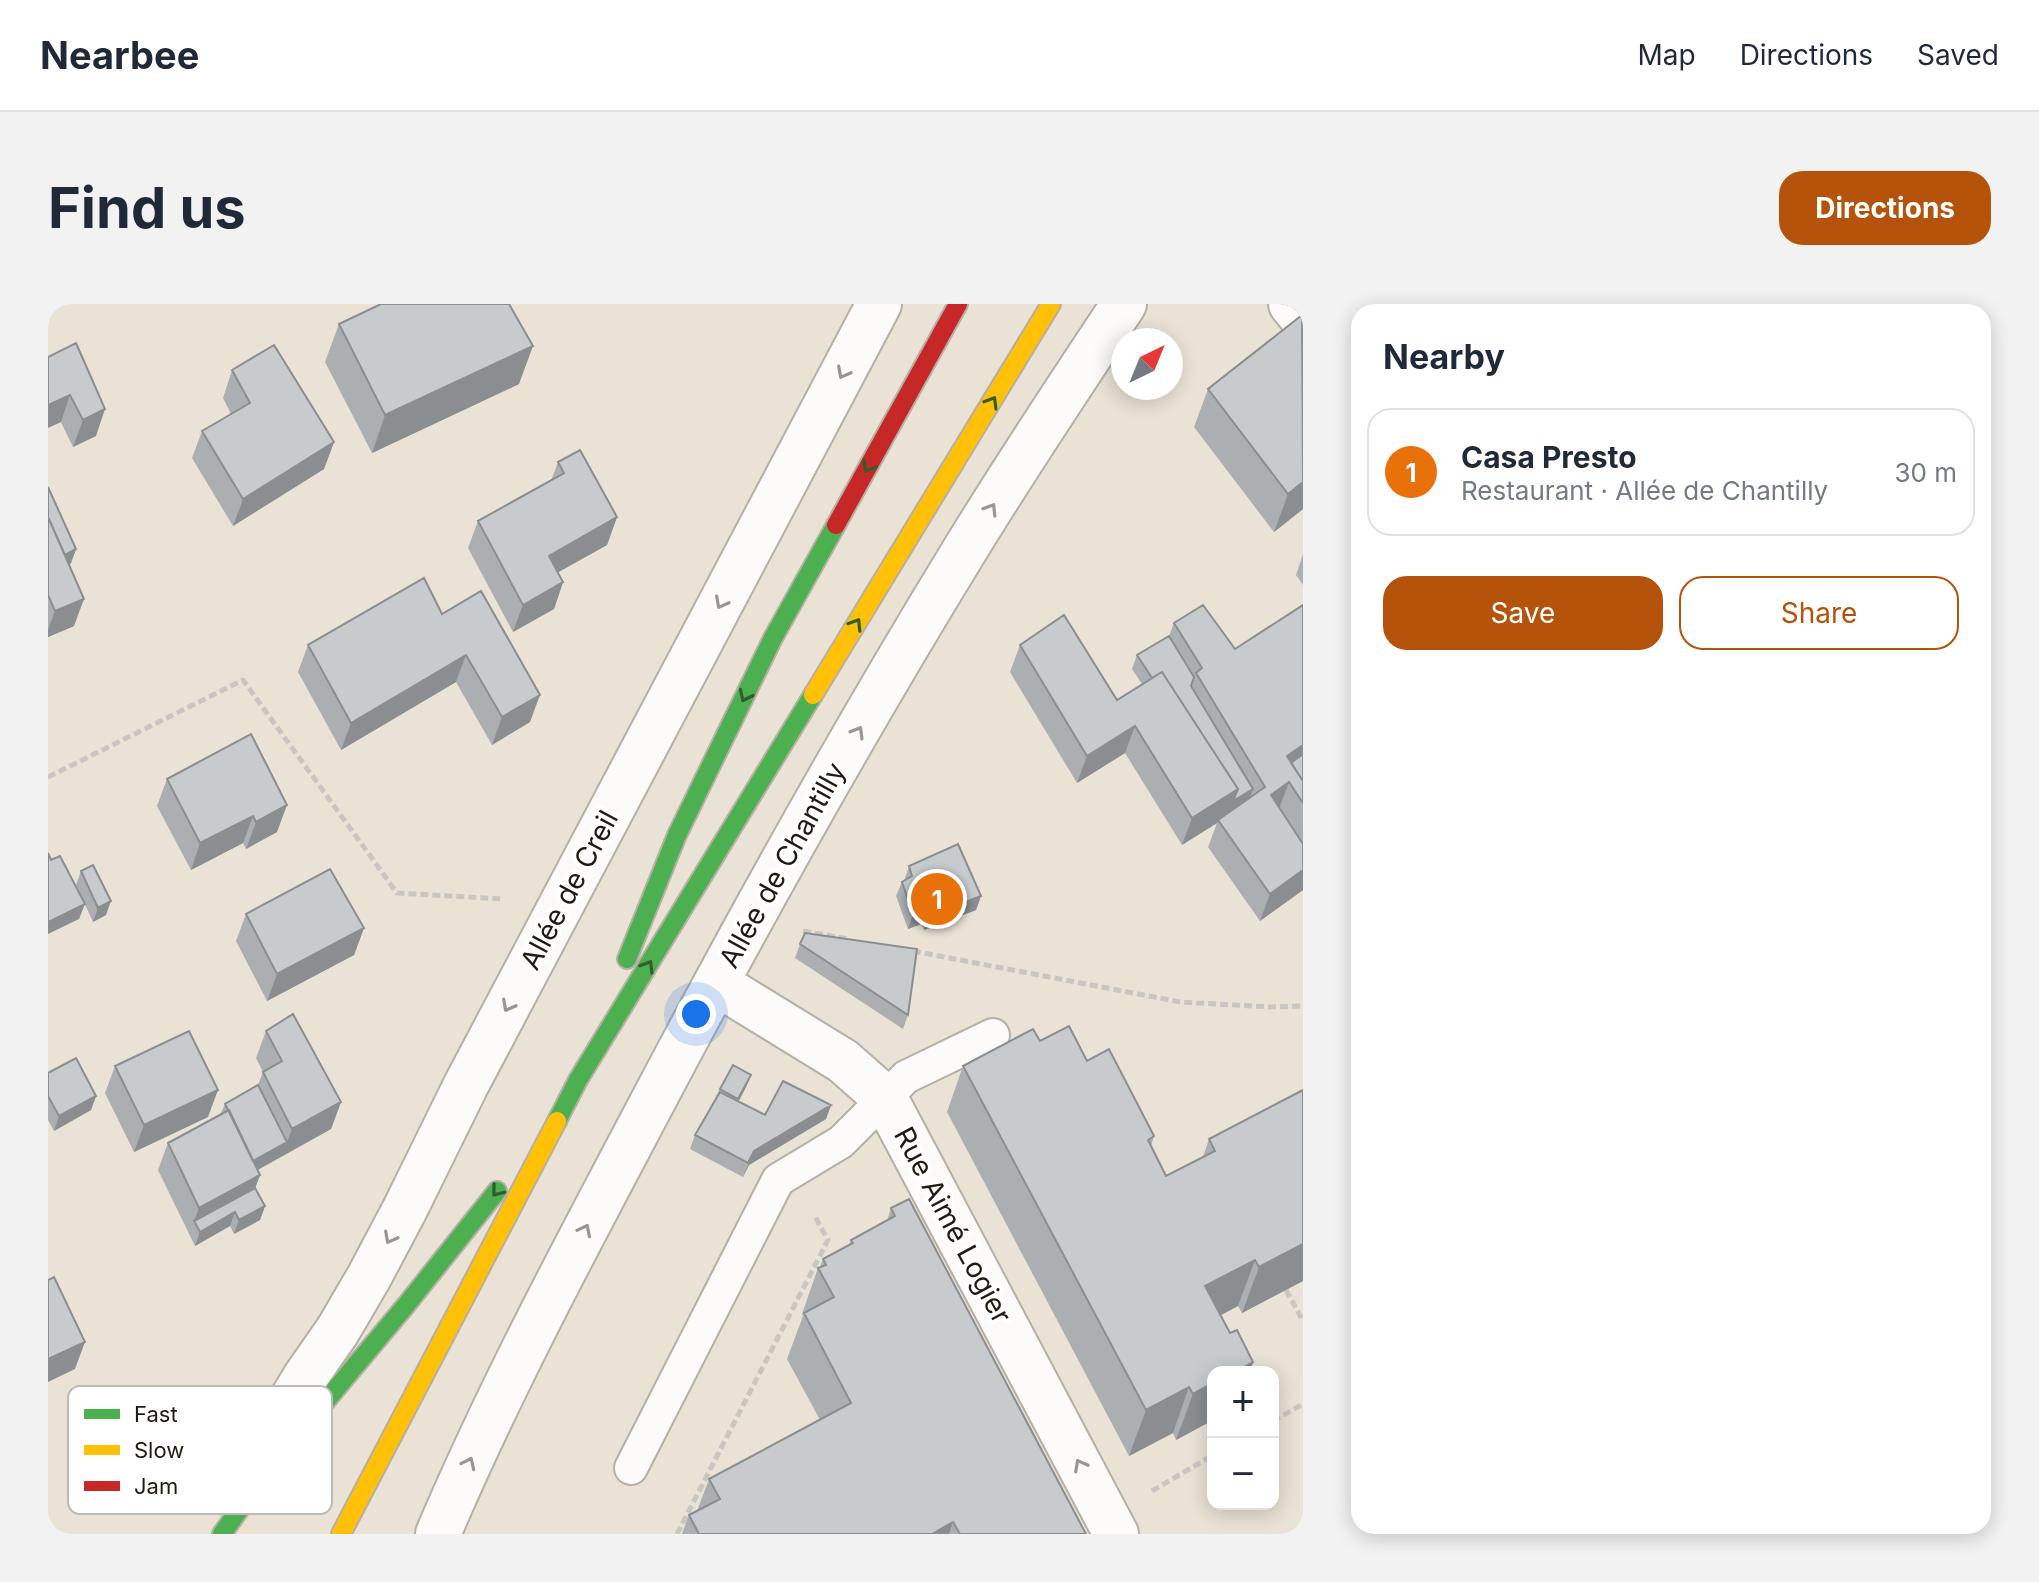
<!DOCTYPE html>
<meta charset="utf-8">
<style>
:root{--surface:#fff;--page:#f2f2f3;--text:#1f2937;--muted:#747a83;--line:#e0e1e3;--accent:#b45309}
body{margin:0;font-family:Inter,sans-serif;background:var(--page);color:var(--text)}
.controls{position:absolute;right:24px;bottom:24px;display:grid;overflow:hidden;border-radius:16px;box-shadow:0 4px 20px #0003}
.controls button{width:72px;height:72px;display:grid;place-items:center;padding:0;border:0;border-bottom:2px solid var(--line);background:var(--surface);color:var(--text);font:40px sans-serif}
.compass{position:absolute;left:1063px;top:24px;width:72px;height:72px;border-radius:50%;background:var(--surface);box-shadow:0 4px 20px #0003;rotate:43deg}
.you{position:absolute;left:648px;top:710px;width:28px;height:28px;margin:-20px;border:6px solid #fff;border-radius:50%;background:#1a73e8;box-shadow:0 0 0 12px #1a73e833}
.badge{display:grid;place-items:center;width:52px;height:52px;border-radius:50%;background:var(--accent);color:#fff;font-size:26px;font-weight:700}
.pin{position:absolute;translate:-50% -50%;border:4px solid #fff;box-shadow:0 2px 8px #0006}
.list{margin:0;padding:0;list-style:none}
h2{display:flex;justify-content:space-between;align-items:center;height:104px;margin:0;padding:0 32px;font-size:34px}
h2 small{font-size:26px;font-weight:400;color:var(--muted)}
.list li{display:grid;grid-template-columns:52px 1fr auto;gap:24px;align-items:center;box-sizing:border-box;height:128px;margin:0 16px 16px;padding:0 16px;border:2px solid var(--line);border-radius:24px}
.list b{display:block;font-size:30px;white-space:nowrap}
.list p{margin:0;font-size:26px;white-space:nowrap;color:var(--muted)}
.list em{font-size:26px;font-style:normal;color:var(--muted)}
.actions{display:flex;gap:16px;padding:24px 32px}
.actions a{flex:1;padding:18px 0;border:2px solid var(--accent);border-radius:24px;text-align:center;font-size:28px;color:var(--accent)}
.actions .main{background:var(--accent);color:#fff}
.map{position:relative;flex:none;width:1255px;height:1230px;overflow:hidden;border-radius:24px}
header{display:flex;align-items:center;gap:48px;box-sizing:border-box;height:112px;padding:0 40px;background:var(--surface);border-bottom:2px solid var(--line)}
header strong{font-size:38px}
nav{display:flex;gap:44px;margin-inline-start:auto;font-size:28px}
.intro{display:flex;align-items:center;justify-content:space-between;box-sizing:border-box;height:192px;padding:0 48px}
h1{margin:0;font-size:56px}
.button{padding:20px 36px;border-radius:24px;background:var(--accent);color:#fff;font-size:28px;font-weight:700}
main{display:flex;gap:48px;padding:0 48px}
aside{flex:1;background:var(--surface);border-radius:24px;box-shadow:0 4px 20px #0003}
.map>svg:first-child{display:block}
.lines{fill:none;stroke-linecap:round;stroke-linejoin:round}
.lane-casing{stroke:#b6afa6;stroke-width:36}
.street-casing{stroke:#b6afa6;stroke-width:48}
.fast-casing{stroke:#b6afa6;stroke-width:22}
.slow-casing{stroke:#b6afa6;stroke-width:22}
.jam-casing{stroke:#b6afa6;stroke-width:22}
.path{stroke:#c9c6c2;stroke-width:5;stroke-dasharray:8 4;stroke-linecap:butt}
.lane{stroke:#fcfbf9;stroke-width:32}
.street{stroke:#fcfbf9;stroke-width:44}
.fast{stroke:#4caf50;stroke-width:18}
.slow{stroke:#ffc107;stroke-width:18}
.jam{stroke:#c62828;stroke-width:18}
.wall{fill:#abafb1}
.shaded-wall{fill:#8b8e90}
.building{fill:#c7cbce;stroke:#8b8e90;stroke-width:2}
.oneway{stroke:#999691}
.oneway2{stroke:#345d2e}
.labels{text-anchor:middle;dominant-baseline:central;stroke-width:8;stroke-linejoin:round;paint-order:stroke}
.street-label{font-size:28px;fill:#201a12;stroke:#fff}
.key{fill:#fff;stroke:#bcbab8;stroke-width:2}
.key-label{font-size:22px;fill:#201a12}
</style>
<header>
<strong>Nearbee</strong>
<nav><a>Map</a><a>Directions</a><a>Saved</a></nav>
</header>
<div class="intro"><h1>Find us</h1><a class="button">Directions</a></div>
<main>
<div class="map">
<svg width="1255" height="1230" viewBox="0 0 1255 1230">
<rect width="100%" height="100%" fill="#ebe2d6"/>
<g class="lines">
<defs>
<path id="lane" d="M 583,1164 L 730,876 L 793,838 L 858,773 L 945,731"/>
<path id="street" d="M 1243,0 L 1255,15
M 668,679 L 795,757 L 837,794 L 1068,1230
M 216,1168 L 226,1133 L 241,1100 L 258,1072 L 290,1026 L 321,973 L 357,905 L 418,781 L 831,0
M 390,1230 C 453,1082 529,941 604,799 C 703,611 807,425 918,244 C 969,161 1022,81 1076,0"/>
<path id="fast" d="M 579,655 L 629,531 L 725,334 L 788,221
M 509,817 L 530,776 L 765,391
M 174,1230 L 215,1172 L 359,1000 L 449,887"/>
<path id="slow" d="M 765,391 L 1003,0
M 293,1230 L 509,817"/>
<path id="jam" d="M 788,221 L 910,0"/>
</defs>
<use href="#lane" class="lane-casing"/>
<use href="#street" class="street-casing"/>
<use href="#fast" class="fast-casing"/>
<use href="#slow" class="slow-casing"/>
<use href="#jam" class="jam-casing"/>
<path class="path" d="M 0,473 L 195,376 L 349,589 L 455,595
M 755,627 L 800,635
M 865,647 L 1132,698 L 1223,703 L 1255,702
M 1238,986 L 1255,1017
M 1225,1117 L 1255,1100
M 1104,1187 L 1165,1151
M 629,1230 L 780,936 L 766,911"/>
<use href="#lane" class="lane"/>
<use href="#street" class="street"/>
<use href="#fast" class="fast"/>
<use href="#slow" class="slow"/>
<use href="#jam" class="jam"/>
</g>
<path class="wall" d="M 291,20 L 471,80 L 324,149 L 277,58 Z
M 0,53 L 48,132 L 25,143 L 13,118 Z
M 184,66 L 286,138 L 276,165 L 185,222 L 144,154 L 154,127 L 183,110 L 175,94 Z
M 1160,85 L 1255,205 L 1226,228 L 1146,123 Z
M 510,158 L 569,213 L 559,241 L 510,268 L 515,278 L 506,305 L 465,328 L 420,244 L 430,217 L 503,177 Z
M 0,183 L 28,245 L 23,259 L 21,261 L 26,322 L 0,333 Z
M 1255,250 L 1255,281 L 1248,271 Z
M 1255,301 L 1255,586 L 1212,617 L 1160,543 L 1169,519 L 1134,541 L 1077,449 L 1029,479 L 962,368 L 972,341 L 1069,396 L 1094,380 L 1084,365 L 1089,351 L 1121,332 L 1126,319 L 1187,345 Z
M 394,310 L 482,418 L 444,441 L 408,378 L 293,446 L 250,368 L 260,341 Z
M 203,430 L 229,528 L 198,545 L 195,539 L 143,566 L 109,502 L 119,475 Z
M 861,562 L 933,592 L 928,606 L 876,626 L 873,620 L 860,625 L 848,592 L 854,578 L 856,577 Z
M 33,567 L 58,611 L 45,618 L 28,581 Z
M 198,610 L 316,624 L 306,651 L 219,697 L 188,637 Z
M 752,640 L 860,711 L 855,725 L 747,654 Z
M 218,727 L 293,798 L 283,825 L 210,866 L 212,871 L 207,884 L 217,902 L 212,916 L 186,930 L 182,922 L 147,942 L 110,866 L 120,839 L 172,811 L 177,800 L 210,781 L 215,768 L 208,754 Z
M 992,737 L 1039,757 L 1106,832 L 1103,842 L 1118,872 L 1155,853 L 1161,835 L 1255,786 L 1255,977 L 1194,1009 L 1190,1002 L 1173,1011 L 1182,1029 L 1205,1058 L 1202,1068 L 1165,1068 L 1165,1116 L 1128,1136 L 1125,1129 L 1081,1152 L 899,808 L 915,762 Z
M 67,762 L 160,813 L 86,848 L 57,789 Z
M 0,769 L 48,792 L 43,806 L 6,827 L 0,816 Z
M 703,771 L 697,785 L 691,797 L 717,811 L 783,801 L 778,815 L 701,861 L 695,873 L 642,845 L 647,831 L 672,785 Z
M 843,904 L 1038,1230 L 634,1230 L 641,1211 L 649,1207 L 661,1175 L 772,1116 L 739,1055 L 755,1012 L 754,1010 L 770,964 L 772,963 L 775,955 L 801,941 L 803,936 L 839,917 Z"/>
<path class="shaded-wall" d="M 485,42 L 471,80 L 324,149 L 337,111 Z
M 22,91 L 13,118 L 0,124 L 0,101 Z
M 57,105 L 48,132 L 25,143 L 35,116 Z
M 286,138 L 276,165 L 185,222 L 195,195 Z
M 1255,178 L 1255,205 L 1226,228 L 1240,190 Z
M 569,213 L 559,241 L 491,279 L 501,252 Z
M 28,245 L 23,259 L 5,269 L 11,255 Z
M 515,278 L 506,305 L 465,328 L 475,301 Z
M 36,295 L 26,322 L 0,333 L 0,326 L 7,307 Z
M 418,351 L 408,378 L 293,446 L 303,419 Z
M 492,391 L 482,418 L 444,441 L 454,413 Z
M 1087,422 L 1077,449 L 1029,479 L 1039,452 Z
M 1255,441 L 1255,461 L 1239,472 L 1239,452 Z
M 1241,478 L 1231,505 L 1223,491 Z
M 1190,485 L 1205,485 L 1200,499 L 1170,516 L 1169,519 L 1134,541 L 1144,514 Z
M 239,501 L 229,528 L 198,545 L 208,518 Z
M 205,512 L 195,539 L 143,566 L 152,539 Z
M 1255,566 L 1255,586 L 1212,617 L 1222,590 Z
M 933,592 L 928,606 L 876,626 L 881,612 Z
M 63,597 L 58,611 L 45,618 L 50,604 Z
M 37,600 L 31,615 L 0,630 L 0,618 Z
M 879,606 L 873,620 L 860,625 L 865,610 Z
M 316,624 L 306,651 L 219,697 L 229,670 Z
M 703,771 L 697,785 L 684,809 L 690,795 Z
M 170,786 L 160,813 L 86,848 L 96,821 Z
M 48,792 L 43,806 L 6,827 L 11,812 Z
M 293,798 L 283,825 L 200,871 L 205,857 L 239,838 L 244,825 Z
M 783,801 L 778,815 L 701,861 L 695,873 L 706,847 Z
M 212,871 L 202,898 L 146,917 L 151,904 Z
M 217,902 L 212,916 L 186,930 L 191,916 Z
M 187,908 L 182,922 L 147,942 L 152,928 Z
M 1255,940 L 1255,977 L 1194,1009 L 1211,963 Z
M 1207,956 L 1190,1002 L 1141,1028 L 1157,982 Z
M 37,1038 L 27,1065 L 0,1078 L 0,1055 Z
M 1205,1058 L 1202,1068 L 1187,1068 Z
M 1165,1079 L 1165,1116 L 1128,1136 L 1145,1090 Z
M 1141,1083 L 1125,1129 L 1081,1152 L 1098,1106 Z
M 905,1218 L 901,1230 L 884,1230 Z"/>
<path class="building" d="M 333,0 L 461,0 L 485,42 L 337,111 L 291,20 Z
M 1254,11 L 1255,178 L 1240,190 L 1160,85 Z
M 28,39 L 57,105 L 35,116 L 22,91 L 0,101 L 0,53 Z
M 226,41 L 286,138 L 195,195 L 154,127 L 202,99 L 184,66 Z
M 532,146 L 569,213 L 501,252 L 515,278 L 475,301 L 430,217 L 516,169 L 510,158 Z
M 0,183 L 28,245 L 17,251 L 0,213 Z
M 0,213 L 36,295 L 7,307 L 0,291 Z
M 376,274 L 394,310 L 433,287 L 492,391 L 454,413 L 418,351 L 303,419 L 260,341 Z
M 1155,301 L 1187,345 L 1255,301 L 1255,441 L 1239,452 L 1255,477 L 1255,499 L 1241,478 L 1223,491 L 1255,540 L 1255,566 L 1222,590 L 1170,516 L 1217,483 L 1148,369 L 1154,364 L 1126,319 Z
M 1016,311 L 1069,396 L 1114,368 L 1190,485 L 1144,514 L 1087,422 L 1039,452 L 972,341 Z
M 1121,332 L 1146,373 L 1143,382 L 1205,485 L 1185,497 L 1190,485 L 1114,368 L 1104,374 L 1089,351 Z
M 203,430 L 239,501 L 208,518 L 205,512 L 152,539 L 119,475 Z
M 1255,450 L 1255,477 L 1243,459 Z
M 910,540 L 933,592 L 881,612 L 879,606 L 865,610 L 854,578 L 864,572 L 861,562 Z
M 0,549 L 3,556 L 12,552 L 37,600 L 0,618 Z
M 45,561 L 63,597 L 50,604 L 33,567 Z
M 282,565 L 316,624 L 229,670 L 198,610 Z
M 757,629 L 869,645 L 860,711 L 752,640 Z
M 245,710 L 293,798 L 244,825 L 215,768 L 234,757 L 218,727 Z
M 1021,722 L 1039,757 L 1061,745 L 1106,832 L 1100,836 L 1118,872 L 1167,847 L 1161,835 L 1255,786 L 1255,940 L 1211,963 L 1207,956 L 1157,982 L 1182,1029 L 1189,1026 L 1205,1058 L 1187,1068 L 1165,1068 L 1165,1079 L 1145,1090 L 1141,1083 L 1098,1106 L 915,762 L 985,725 L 992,737 Z
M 141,727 L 170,786 L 96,821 L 67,762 Z
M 28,754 L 48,792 L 11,812 L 0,792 L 0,769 Z
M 685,761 L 703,771 L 690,795 L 672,785 Z
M 735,777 L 783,801 L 706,847 L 700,859 L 647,831 L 672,788 L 717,811 Z
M 210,781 L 239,838 L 205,857 L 177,800 Z
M 181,806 L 212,871 L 151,904 L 120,839 Z
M 207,884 L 217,902 L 191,916 L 187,908 L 152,928 L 146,917 Z
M 861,895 L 1038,1230 L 912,1230 L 905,1218 L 884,1230 L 651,1230 L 641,1211 L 672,1195 L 661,1175 L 803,1099 L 756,1009 L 786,993 L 770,964 L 778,961 L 775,955 L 805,939 L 803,936 L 847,912 L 843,904 Z
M 6,973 L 37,1038 L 0,1055 L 0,976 Z"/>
<defs><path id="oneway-chevron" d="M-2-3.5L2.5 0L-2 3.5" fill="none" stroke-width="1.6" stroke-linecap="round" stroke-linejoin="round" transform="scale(2)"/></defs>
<g class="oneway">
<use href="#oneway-chevron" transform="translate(795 69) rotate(118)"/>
<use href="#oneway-chevron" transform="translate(943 205) rotate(-58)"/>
<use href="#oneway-chevron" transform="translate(673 299) rotate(118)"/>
<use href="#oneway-chevron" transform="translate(810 428) rotate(-59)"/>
<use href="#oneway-chevron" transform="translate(460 702) rotate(118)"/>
<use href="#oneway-chevron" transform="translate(537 926) rotate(-63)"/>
<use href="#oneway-chevron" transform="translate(342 934) rotate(118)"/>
<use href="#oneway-chevron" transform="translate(421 1159) rotate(-65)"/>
<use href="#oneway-chevron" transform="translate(1032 1161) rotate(-118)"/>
</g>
<g class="oneway2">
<use href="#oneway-chevron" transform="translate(944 98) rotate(-59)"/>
<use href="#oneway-chevron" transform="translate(820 163) rotate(119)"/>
<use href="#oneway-chevron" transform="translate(808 320) rotate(-58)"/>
<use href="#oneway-chevron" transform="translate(697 392) rotate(116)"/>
<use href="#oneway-chevron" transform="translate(600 662) rotate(-59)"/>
<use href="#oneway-chevron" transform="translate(449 887) rotate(129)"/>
</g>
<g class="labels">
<g class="street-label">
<text transform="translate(734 561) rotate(-61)">Allée de Chantilly</text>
<text transform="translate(521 586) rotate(-62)">Allée de Creil</text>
<text transform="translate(905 921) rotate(62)">Rue Aimé Logier</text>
</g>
</g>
<rect x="20" y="1082" width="264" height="128" rx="12" class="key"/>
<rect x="36" y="1105" width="36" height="10" fill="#4caf50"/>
<rect x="36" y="1141" width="36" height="10" fill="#ffc107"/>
<rect x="36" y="1177" width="36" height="10" fill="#c62828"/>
<g class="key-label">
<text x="86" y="1118">Fast</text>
<text x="86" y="1154">Slow</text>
<text x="86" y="1190">Jam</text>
</g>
</svg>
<div class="controls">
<button>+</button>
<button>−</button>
</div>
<svg class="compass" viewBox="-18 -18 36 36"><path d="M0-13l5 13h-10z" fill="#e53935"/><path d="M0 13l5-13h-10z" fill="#747a83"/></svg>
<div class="you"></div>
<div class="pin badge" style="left:889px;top:595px;background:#e8710a">1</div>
</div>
<aside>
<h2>Nearby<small></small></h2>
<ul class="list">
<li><span class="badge" style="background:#e8710a">1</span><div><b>Casa Presto</b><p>Restaurant · Allée de Chantilly</p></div><em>30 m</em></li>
</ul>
<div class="actions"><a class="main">Save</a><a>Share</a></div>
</aside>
</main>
